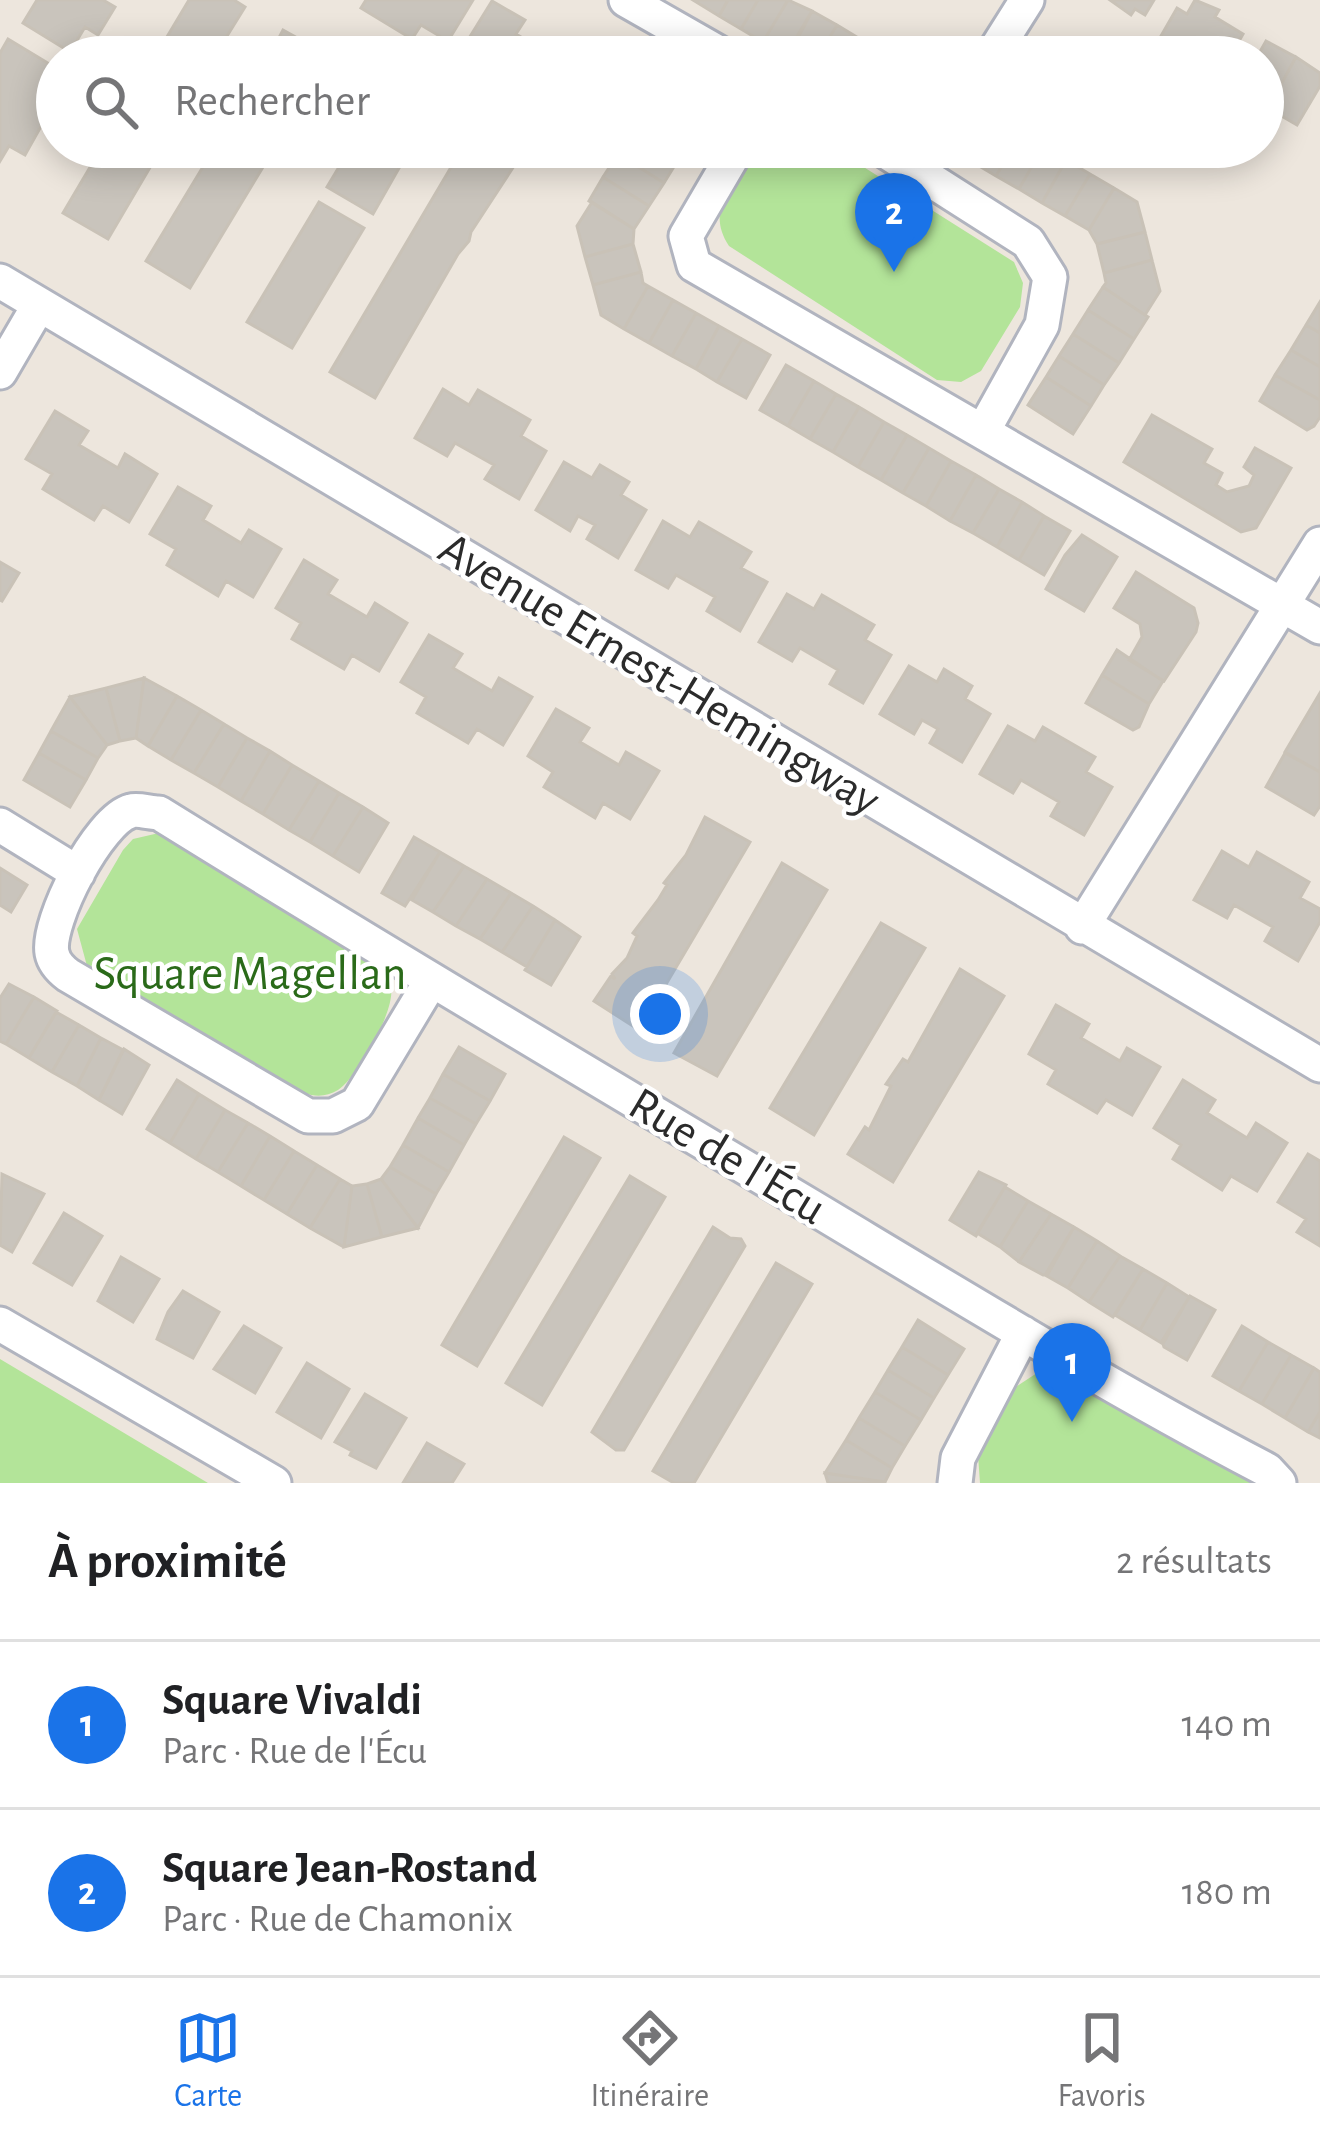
<!DOCTYPE html>
<html lang="fr">
<meta charset="utf-8">
<style>
:root{--surface:#fff;--page:#f2f2f2;--text:#202124;--muted:#757577;--line:#e0e0e0;--accent:#1a73e8}
body{margin:0;font-family:"Alegreya Sans",sans-serif;background:var(--page);color:var(--text)}
.you{position:absolute;left:660px;top:1014px;width:42px;height:42px;margin:-30px;border:9px solid #fff;border-radius:50%;background:#1a73e8;box-shadow:0 0 0 18px #1a73e833}
.badge{display:grid;place-items:center;width:78px;height:78px;border-radius:50%;background:var(--accent);color:#fff;font-size:39px;font-weight:700}
.pin{position:absolute;translate:-50% -99px;filter:drop-shadow(0 3px 6px #0008)}
.pin::after{content:'';position:absolute;top:63px;width:42px;height:36px;background:inherit;clip-path:polygon(0 0,100% 0,50% 100%)}
.list{margin:0;padding:0;list-style:none}
h2{display:flex;justify-content:space-between;align-items:center;height:156px;margin:0;padding:0 48px;font-size:51px}
h2 small{font-size:39px;font-weight:400;color:var(--muted)}
.list li{display:grid;grid-template-columns:78px 1fr auto;gap:36px;align-items:center;box-sizing:border-box;height:168px;padding:0 48px;border-top:3px solid var(--line)}
.list b{display:block;font-size:45px;white-space:nowrap}
.list p{margin:0;font-size:39px;white-space:nowrap;color:var(--muted)}
.list em{font-size:39px;font-style:normal;color:var(--muted)}
.icon{flex:none;width:66px;height:66px;fill:none;stroke:currentColor;stroke-width:2;stroke-linecap:round;stroke-linejoin:round}
.map{position:relative;flex:none;width:1320px;height:1483px;overflow:hidden}
.search{position:absolute;background:var(--surface);box-shadow:0 6px 30px #0003;left:36px;right:36px;top:36px;height:132px;display:flex;align-items:center;gap:30px;box-sizing:border-box;padding:0 42px;border-radius:66px;color:var(--muted);font-size:45px}
.sheet{height:492px;background:var(--surface)}
nav{display:flex;justify-content:space-around;align-items:center;box-sizing:border-box;height:168px;border-top:3px solid var(--line);background:var(--surface);font-size:33px;color:var(--muted)}
nav a{display:grid;justify-items:center;gap:6px}
nav .on{color:var(--accent)}
.map>svg:first-child{display:block}
.green{fill:#b3e499}
.building{fill:#c9c4bc;stroke:#c9c2b7;stroke-width:3}
.lines{fill:none;stroke-linecap:round;stroke-linejoin:round}
.minor-casing{stroke:#b1b4bf;stroke-width:39}
.minor{stroke:#fff;stroke-width:33}
.labels{text-anchor:middle;dominant-baseline:central;stroke-width:9;stroke-linejoin:round;paint-order:stroke}
.street-label{font-size:48px;fill:#2b2b2b;stroke:#fff}
.park-label{font-size:48px;fill:#2a6a19;stroke:#fff}
</style>
<div class="map">
<svg width="1320" height="1483" viewBox="0 0 1320 1483">
<rect width="100%" height="100%" fill="#ede6dd"/>
<path class="green" d="M 754,147 L 832,147 L 1014,262 L 1023,283 L 1020,307 L 981,371 L 961,382 L 937,380 L 729,246 C 704,209 735,181 754,147 Z
M 159,833 L 368,958 C 378,966 389,975 391,989 C 395,1011 357,1078 338,1090 C 322,1100 306,1095 291,1088 L 87,966 L 77,929 L 123,850 L 133,839 Z
M 0,1359 L 208,1483 L 0,1483 Z
M 1040,1371 L 1059,1371 L 1251,1483 L 980,1483 L 978,1455 L 1014,1388 Z"/>
<path class="building" d="M 37,0 L 103,0 L 115,7 L 98,35 L 85,27 L 70,52 L 23,23 Z
M 189,0 L 234,0 L 245,7 L 214,57 L 155,57 Z
M 366,0 L 473,0 L 448,41 L 421,25 L 412,39 L 361,8 Z
M 693,0 L 728,0 L 719,16 Z
M 728,0 L 758,0 L 741,29 L 719,16 Z
M 758,0 L 788,0 L 763,42 L 741,29 Z
M 788,0 L 812,11 L 786,55 L 763,42 Z
M 1110,0 L 1154,0 L 1145,15 L 1135,9 L 1131,15 Z
M 1195,0 L 1219,10 L 1215,17 L 1243,34 L 1230,57 L 1186,57 L 1188,53 L 1181,48 L 1177,55 L 1157,43 L 1177,8 L 1187,14 Z
M 492,1 L 525,20 L 516,34 L 554,57 L 478,57 L 463,48 Z
M 812,11 L 837,25 L 818,57 L 788,57 Z
M 837,25 L 860,39 L 849,57 L 818,57 Z
M 283,30 L 328,55 L 269,57 Z
M 8,39 L 56,68 L 40,95 L 54,103 L 25,155 L 9,146 L 0,161 L 0,53 Z
M 860,39 L 883,53 L 880,57 L 849,57 Z
M 1266,41 L 1296,57 L 1268,108 L 1263,105 L 1263,57 L 1257,57 Z
M 562,44 L 583,57 L 555,57 Z
M 1296,57 L 1320,73 L 1320,86 L 1297,125 L 1268,108 Z
M 102,147 L 162,147 L 108,239 L 63,213 Z
M 215,147 L 227,147 L 263,167 L 190,288 L 146,261 Z
M 351,147 L 411,147 L 373,214 L 327,187 Z
M 463,147 L 483,147 L 514,166 L 471,232 L 469,241 L 458,254 L 375,398 L 330,372 Z
M 622,147 L 657,147 L 678,160 L 664,183 L 618,154 Z
M 657,147 L 686,147 L 678,160 Z
M 976,147 L 1013,147 L 996,176 L 969,160 Z
M 1013,147 L 1043,147 L 1019,189 L 996,176 Z
M 1043,147 L 1066,160 L 1042,203 L 1019,189 Z
M 618,154 L 664,183 L 649,206 L 603,177 Z
M 1066,160 L 1090,174 L 1065,216 L 1042,203 Z
M 1090,174 L 1114,188 L 1089,230 L 1065,216 Z
M 603,177 L 649,206 L 634,229 L 589,201 Z
M 1114,188 L 1137,202 L 1145,232 L 1097,244 L 1089,230 Z
M 319,202 L 364,228 L 292,348 L 247,322 Z
M 592,202 L 634,229 L 633,244 L 585,257 L 577,226 Z
M 1145,232 L 1152,260 L 1104,273 L 1097,244 Z
M 633,244 L 641,272 L 593,285 L 585,257 Z
M 1152,260 L 1160,291 L 1145,315 L 1103,287 L 1106,283 L 1104,273 Z
M 641,272 L 643,283 L 648,286 L 624,329 L 601,315 L 593,285 Z
M 648,286 L 673,300 L 649,343 L 624,329 Z
M 1103,287 L 1148,317 L 1134,339 L 1088,310 Z
M 673,300 L 696,313 L 672,356 L 649,343 Z
M 1320,302 L 1320,333 L 1306,325 Z
M 1088,310 L 1134,339 L 1119,363 L 1073,334 Z
M 696,313 L 719,326 L 696,369 L 672,356 Z
M 1306,325 L 1320,333 L 1320,367 L 1291,350 Z
M 719,326 L 742,339 L 717,382 L 696,369 Z
M 1073,334 L 1119,363 L 1104,385 L 1059,356 Z
M 742,339 L 770,355 L 746,398 L 717,382 Z
M 1291,350 L 1320,367 L 1320,400 L 1275,375 Z
M 1059,356 L 1104,385 L 1091,406 L 1046,377 Z
M 786,365 L 814,381 L 788,426 L 760,410 Z
M 1275,375 L 1320,400 L 1320,417 L 1314,426 L 1307,430 L 1260,401 Z
M 1046,377 L 1091,406 L 1073,434 L 1028,405 Z
M 814,381 L 836,394 L 810,439 L 788,426 Z
M 443,389 L 469,405 L 478,390 L 530,420 L 521,436 L 546,451 L 519,499 L 485,479 L 494,465 L 455,443 L 447,456 L 415,438 Z
M 836,394 L 859,407 L 833,452 L 810,439 Z
M 859,407 L 884,422 L 858,467 L 833,452 Z
M 55,411 L 88,431 L 79,445 L 118,468 L 125,454 L 157,474 L 129,522 L 103,506 L 94,520 L 43,489 L 52,474 L 26,459 Z
M 1152,415 L 1212,449 L 1204,463 L 1222,473 L 1216,485 L 1227,492 L 1249,486 L 1254,475 L 1244,467 L 1255,448 L 1291,468 L 1256,528 L 1241,532 L 1124,462 Z
M 884,422 L 907,435 L 881,480 L 858,467 Z
M 907,435 L 929,448 L 903,493 L 881,480 Z
M 929,448 L 951,461 L 926,506 L 903,493 Z
M 951,461 L 976,475 L 950,521 L 926,506 Z
M 564,462 L 592,478 L 600,465 L 629,482 L 621,495 L 646,510 L 618,558 L 587,539 L 595,525 L 578,516 L 570,531 L 536,510 Z
M 976,475 L 999,489 L 973,533 L 950,521 Z
M 178,487 L 211,506 L 203,520 L 241,543 L 249,530 L 281,549 L 253,597 L 226,581 L 218,596 L 167,565 L 176,549 L 150,534 Z
M 999,489 L 1022,502 L 997,547 L 973,533 Z
M 1022,502 L 1044,516 L 1019,560 L 997,547 Z
M 1044,516 L 1070,531 L 1044,575 L 1019,560 Z
M 663,521 L 690,537 L 699,522 L 751,552 L 741,568 L 767,582 L 740,631 L 707,611 L 715,597 L 676,575 L 668,588 L 636,570 Z
M 1082,535 L 1117,557 L 1084,611 L 1046,589 L 1065,555 Z
M 304,560 L 337,580 L 328,594 L 367,617 L 375,603 L 407,623 L 379,671 L 352,655 L 344,669 L 292,639 L 301,623 L 276,608 Z
M 0,562 L 19,573 L 2,601 L 0,600 Z
M 1136,572 L 1194,608 L 1198,623 L 1196,632 L 1164,681 L 1129,660 L 1142,637 L 1140,624 L 1114,608 Z
M 787,594 L 814,609 L 822,595 L 874,625 L 865,640 L 891,655 L 863,703 L 830,684 L 838,670 L 800,648 L 792,661 L 759,642 Z
M 429,635 L 462,654 L 453,668 L 492,691 L 499,678 L 532,697 L 503,745 L 477,729 L 468,743 L 417,713 L 426,697 L 401,682 Z
M 1117,650 L 1163,681 L 1149,704 L 1102,675 Z
M 909,666 L 937,682 L 944,669 L 972,686 L 965,699 L 990,714 L 962,762 L 930,743 L 938,729 L 922,720 L 914,734 L 880,714 Z
M 1102,675 L 1149,704 L 1139,727 L 1133,730 L 1086,703 Z
M 144,678 L 136,738 L 120,741 L 106,688 Z
M 144,678 L 177,696 L 148,746 L 136,738 Z
M 106,688 L 120,741 L 107,745 L 70,697 Z
M 1320,693 L 1320,772 L 1285,752 Z
M 177,696 L 201,710 L 171,760 L 148,746 Z
M 70,697 L 107,745 L 98,758 L 51,731 Z
M 556,709 L 589,728 L 580,742 L 619,765 L 626,752 L 659,771 L 630,819 L 603,803 L 595,818 L 544,787 L 553,772 L 528,756 Z
M 201,710 L 224,724 L 194,773 L 171,760 Z
M 224,724 L 247,738 L 218,787 L 194,773 Z
M 1008,726 L 1035,741 L 1043,727 L 1095,757 L 1086,772 L 1112,787 L 1084,835 L 1051,816 L 1059,802 L 1021,780 L 1013,793 L 980,774 Z
M 51,731 L 98,758 L 86,780 L 39,753 Z
M 247,738 L 270,751 L 241,801 L 218,787 Z
M 270,751 L 292,765 L 263,814 L 241,801 Z
M 39,753 L 86,780 L 70,807 L 24,780 Z
M 1285,753 L 1320,772 L 1320,806 L 1314,815 L 1266,787 Z
M 292,765 L 319,781 L 289,830 L 263,814 Z
M 319,781 L 339,793 L 310,842 L 289,830 Z
M 339,793 L 363,807 L 333,856 L 310,842 Z
M 363,807 L 388,823 L 359,872 L 333,856 Z
M 705,817 L 750,842 L 639,1030 L 594,1001 L 611,976 L 615,979 L 612,974 L 627,958 L 637,936 L 633,933 L 658,900 L 667,885 L 664,883 L 686,855 Z
M 414,837 L 440,852 L 405,906 L 382,893 Z
M 1222,851 L 1249,867 L 1257,852 L 1309,882 L 1300,898 L 1320,909 L 1320,922 L 1298,961 L 1265,941 L 1273,927 L 1234,905 L 1227,918 L 1194,900 Z
M 440,852 L 464,866 L 433,912 L 412,900 Z
M 782,863 L 827,890 L 717,1076 L 674,1053 Z
M 464,866 L 487,879 L 456,926 L 433,912 Z
M 0,868 L 27,885 L 11,912 L 0,905 Z
M 487,879 L 511,893 L 480,939 L 456,926 Z
M 511,893 L 533,906 L 502,952 L 480,939 Z
M 533,906 L 555,920 L 527,967 L 502,952 Z
M 555,920 L 580,937 L 551,985 L 525,970 Z
M 881,923 L 925,948 L 814,1135 L 770,1108 Z
M 960,969 L 1004,996 L 893,1182 L 848,1154 L 865,1127 L 869,1130 L 891,1086 L 886,1084 L 903,1059 L 908,1062 Z
M 9,984 L 34,997 L 6,1044 L 0,1041 L 0,998 Z
M 34,997 L 57,1011 L 29,1058 L 6,1044 Z
M 1056,1005 L 1089,1024 L 1081,1038 L 1120,1061 L 1127,1048 L 1160,1067 L 1132,1115 L 1106,1100 L 1097,1113 L 1048,1084 L 1056,1070 L 1029,1054 Z
M 56,1012 L 79,1025 L 52,1072 L 29,1058 Z
M 79,1025 L 101,1038 L 77,1086 L 52,1072 Z
M 101,1038 L 123,1050 L 99,1100 L 77,1086 Z
M 459,1047 L 505,1074 L 490,1101 L 443,1074 Z
M 124,1049 L 149,1065 L 122,1114 L 99,1100 Z
M 443,1074 L 490,1101 L 476,1124 L 430,1098 Z
M 177,1080 L 199,1094 L 170,1143 L 147,1129 Z
M 1183,1080 L 1215,1100 L 1207,1113 L 1247,1138 L 1256,1123 L 1287,1143 L 1257,1191 L 1231,1176 L 1222,1190 L 1173,1159 L 1181,1145 L 1154,1128 Z
M 199,1094 L 225,1110 L 196,1159 L 170,1143 Z
M 430,1098 L 476,1124 L 464,1145 L 418,1118 Z
M 225,1110 L 248,1123 L 218,1172 L 196,1159 Z
M 418,1118 L 464,1145 L 449,1172 L 403,1145 Z
M 248,1123 L 270,1136 L 241,1186 L 218,1172 Z
M 270,1136 L 294,1151 L 264,1200 L 241,1186 Z
M 564,1137 L 600,1158 L 477,1366 L 442,1345 Z
M 403,1145 L 449,1172 L 436,1194 L 390,1167 Z
M 294,1151 L 317,1165 L 287,1214 L 264,1200 Z
M 1308,1154 L 1320,1161 L 1320,1246 L 1297,1232 L 1306,1219 L 1278,1202 Z
M 317,1165 L 340,1179 L 310,1228 L 287,1214 Z
M 390,1167 L 436,1194 L 418,1228 L 381,1179 Z
M 979,1172 L 1006,1185 L 976,1236 L 950,1220 Z
M 2,1174 L 44,1194 L 12,1252 L 0,1245 Z
M 630,1176 L 665,1197 L 542,1405 L 506,1383 Z
M 340,1179 L 352,1186 L 344,1247 L 310,1228 Z
M 381,1179 L 418,1228 L 382,1237 L 367,1184 Z
M 367,1184 L 382,1237 L 344,1247 L 352,1186 Z
M 1005,1187 L 1028,1201 L 1000,1247 L 977,1233 Z
M 1028,1201 L 1051,1214 L 1019,1262 L 1000,1247 Z
M 64,1213 L 102,1236 L 72,1285 L 34,1263 Z
M 1051,1214 L 1074,1227 L 1048,1274 L 1043,1275 L 1019,1262 Z
M 713,1227 L 730,1238 L 741,1239 L 745,1246 L 624,1450 L 616,1450 L 592,1432 Z
M 1074,1227 L 1097,1241 L 1068,1288 L 1045,1275 Z
M 1097,1241 L 1120,1256 L 1089,1302 L 1068,1288 Z
M 1120,1256 L 1143,1269 L 1113,1317 L 1089,1302 Z
M 121,1257 L 159,1279 L 133,1322 L 98,1301 Z
M 776,1263 L 812,1284 L 694,1483 L 674,1483 L 653,1471 Z
M 1143,1269 L 1167,1283 L 1140,1330 L 1115,1315 Z
M 1167,1283 L 1189,1297 L 1163,1344 L 1140,1330 Z
M 183,1291 L 219,1312 L 193,1358 L 157,1339 L 168,1312 Z
M 1190,1296 L 1215,1310 L 1187,1360 L 1164,1347 L 1162,1341 Z
M 918,1320 L 964,1349 L 948,1375 L 902,1347 Z
M 244,1326 L 281,1348 L 255,1393 L 214,1369 Z
M 1242,1326 L 1268,1342 L 1239,1391 L 1213,1376 Z
M 1268,1342 L 1291,1355 L 1262,1404 L 1239,1391 Z
M 902,1347 L 948,1375 L 934,1398 L 888,1370 Z
M 1291,1355 L 1314,1368 L 1285,1418 L 1262,1404 Z
M 307,1363 L 349,1389 L 321,1438 L 277,1412 Z
M 1314,1368 L 1320,1372 L 1320,1412 L 1308,1432 L 1285,1418 Z
M 888,1370 L 934,1398 L 921,1420 L 875,1392 Z
M 875,1392 L 921,1420 L 905,1446 L 859,1418 Z
M 365,1394 L 406,1418 L 376,1468 L 350,1455 L 352,1451 L 335,1442 Z
M 1320,1412 L 1320,1438 L 1308,1432 Z
M 859,1418 L 905,1446 L 892,1468 L 846,1440 Z
M 846,1440 L 892,1468 L 885,1482 L 825,1473 Z
M 427,1443 L 464,1464 L 452,1483 L 403,1483 Z
M 825,1473 L 885,1482 L 885,1483 L 828,1483 Z"/>
<g class="lines">
<defs>
<path id="minor" d="M 626,0 L 726,57
M 991,57 L 1027,0
M 738,147 L 686,236 L 694,265 L 1320,627
M 879,147 L 1028,242 L 1050,277 L 1042,325 L 983,431
M 0,281 L 1320,1065
M 0,372 L 39,305
M 0,825 L 78,873
M 1082,927 L 1320,544
M 431,981 L 357,1104 L 333,1116 L 308,1116 L 68,975 C 60,969 54,963 52,953 C 46,922 99,819 131,811 C 138,809 151,813 159,813 C 375,947 593,1077 812,1207 C 962,1297 1112,1389 1267,1470 L 1279,1483
M 0,1324 L 274,1483
M 955,1483 L 958,1458 L 1023,1333"/>
</defs>
<use href="#minor" class="minor-casing"/>
<use href="#minor" class="minor"/>
</g>
<g class="labels">
<g class="street-label">
<text transform="translate(659 675) rotate(31)">Avenue Ernest-Hemingway</text>
<text transform="translate(727 1157) rotate(31)">Rue de l'Écu</text>
</g>
<g class="park-label">
<text x="250" y="975">Square Magellan</text>
</g>
</g>
</svg>
<div class="you"></div>
<div class="pin badge" style="left:1072px;top:1422px">1</div>
<div class="pin badge" style="left:894px;top:272px">2</div>
<div class="search"><svg class="icon" aria-label="search" viewBox="0 0 24 24"><circle cx="10" cy="10" r="6"/><path d="M15 15l6 6"/></svg>Rechercher</div>
</div>
<section class="sheet">
<h2>À proximité<small>2 résultats</small></h2>
<ul class="list">
<li><span class="badge">1</span><div><b>Square Vivaldi</b><p>Parc · Rue de l'Écu</p></div><em>140 m</em></li>
<li><span class="badge">2</span><div><b>Square Jean-Rostand</b><p>Parc · Rue de Chamonix</p></div><em>180 m</em></li>
</ul>
</section>
<nav>
<a class="on"><svg class="icon" aria-label="map" viewBox="0 0 24 24"><path d="M3 6l6-2 6 2 6-2v14l-6 2-6-2-6 2zM9 4v14M15 6v14"/></svg>Carte</a>
<a><svg class="icon" aria-label="directions" viewBox="0 0 24 24"><path d="M12 3l9 9-9 9-9-9zM9 14v-3h6M13 9l2 2-2 2"/></svg>Itinéraire</a>
<a><svg class="icon" aria-label="saved" viewBox="0 0 24 24"><path d="M7 4h10v16l-5-4-5 4z"/></svg>Favoris</a>
</nav>
